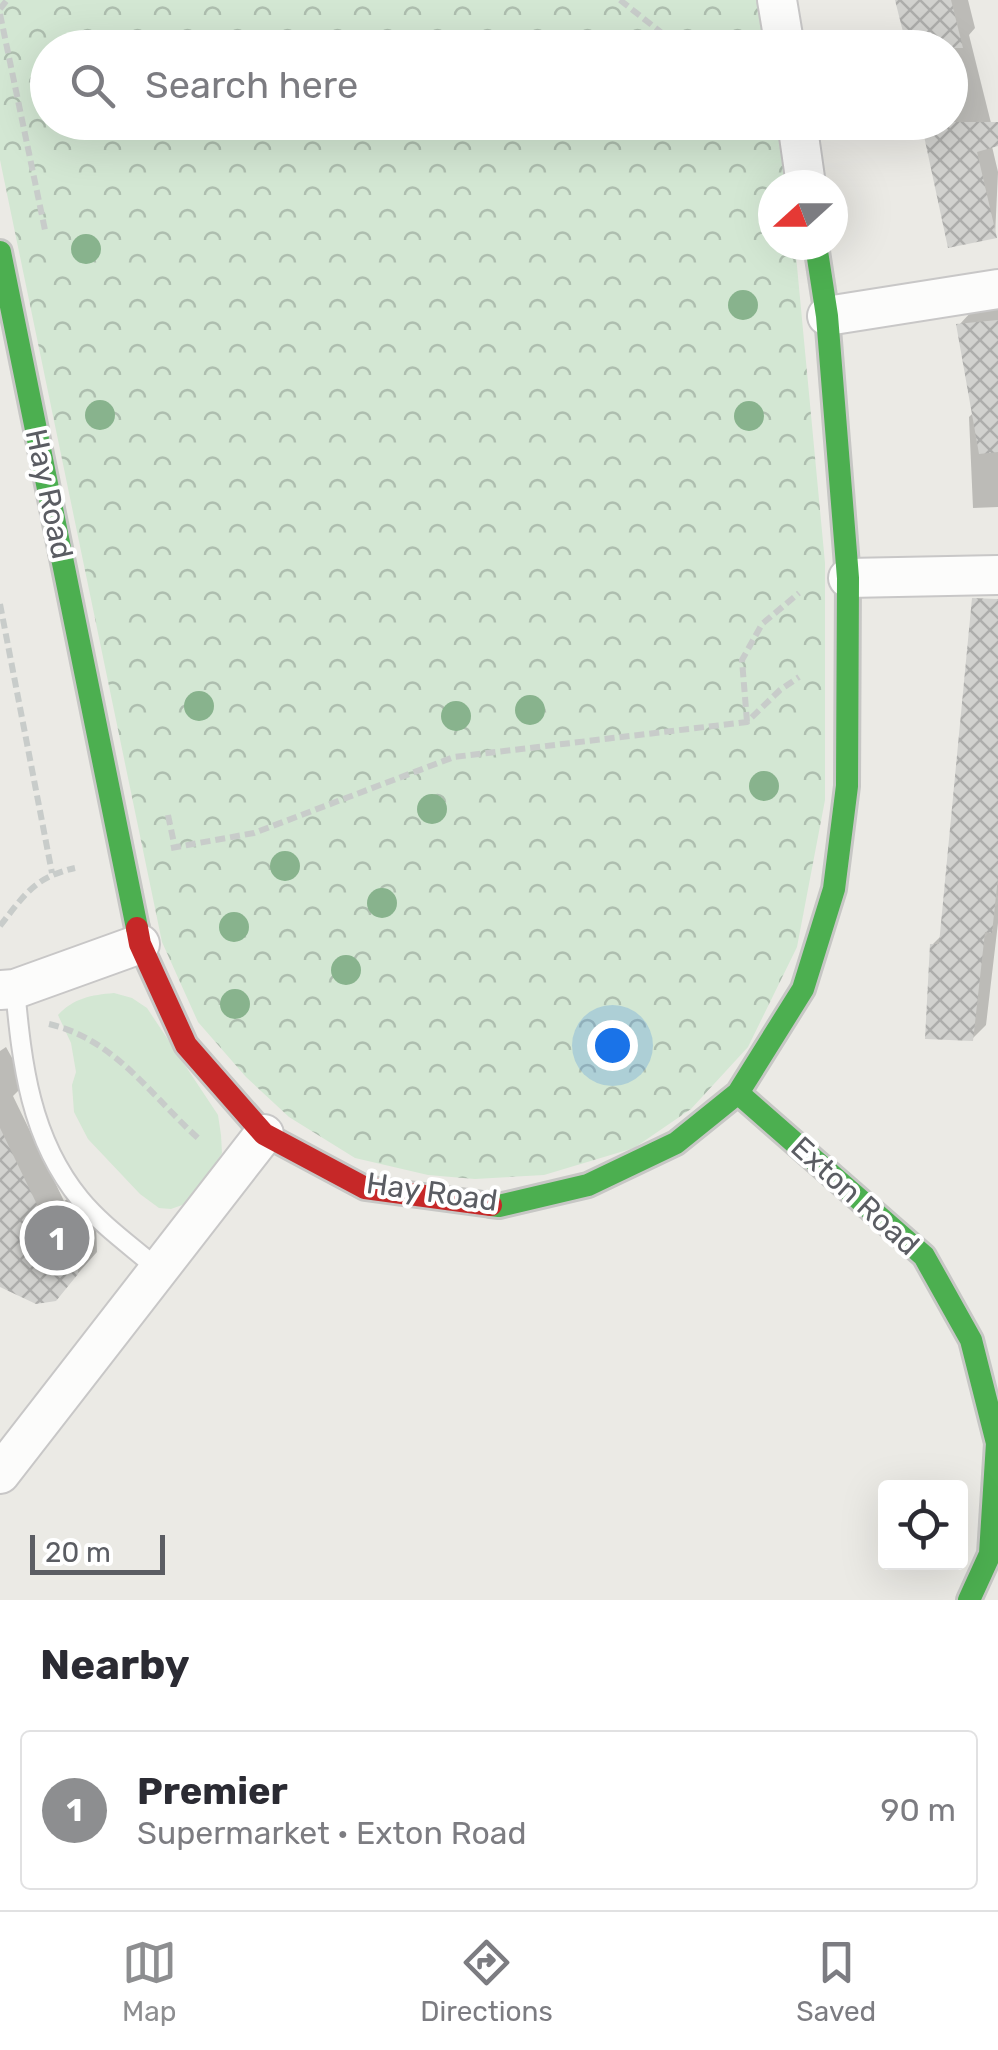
<!DOCTYPE html>
<meta charset="utf-8">
<style>
:root{--surface:#fff;--page:#f7f7f7;--text:#2b2b33;--muted:#7c7c81;--line:#e1e1e2;--accent:#8d8e90}
body{margin:0;font-family:Rubik,sans-serif;background:var(--page);color:var(--text)}
.controls{position:absolute;right:30px;bottom:30px;display:grid;overflow:hidden;border-radius:10px;box-shadow:0 10px 40px #0002}
.controls button{width:90px;height:90px;display:grid;place-items:center;padding:0;border:0;border-bottom:2px solid var(--line);background:var(--surface);color:var(--text);font:50px sans-serif}
.compass{position:absolute;left:758px;top:170px;width:90px;height:90px;border-radius:50%;background:var(--surface);box-shadow:0 10px 40px #0002;rotate:249deg}
.scale{position:absolute;left:30px;bottom:25px;width:135px;box-sizing:border-box;padding-left:10px;border:5px solid #5b5d63;border-top:0;font-size:28px;line-height:35px;white-space:nowrap;color:#5b5d63;-webkit-text-stroke:8px #fff;paint-order:stroke}
.you{position:absolute;left:612px;top:1045px;width:35px;height:35px;margin:-25px;border:8px solid #fff;border-radius:50%;background:#1a73e8;box-shadow:0 0 0 15px #1a73e833}
.badge{display:grid;place-items:center;width:65px;height:65px;border-radius:50%;background:var(--accent);color:#fff;font-size:32px;font-weight:700}
.pin{position:absolute;translate:-50% -50%;border:5px solid #fff;box-shadow:0 2px 10px #0006}
.list{margin:0;padding:0;list-style:none}
h2{display:flex;justify-content:space-between;align-items:center;height:130px;margin:0;padding:0 40px;font-size:42px}
h2 small{font-size:32px;font-weight:400;color:var(--muted)}
.list li{display:grid;grid-template-columns:65px 1fr auto;gap:30px;align-items:center;box-sizing:border-box;height:160px;margin:0 20px 20px;padding:0 20px;border:2px solid var(--line);border-radius:10px}
.list b{display:block;font-size:38px;white-space:nowrap}
.list p{margin:0;font-size:32px;white-space:nowrap;color:var(--muted)}
.list em{font-size:32px;font-style:normal;color:var(--muted)}
.icon{flex:none;width:55px;height:55px;fill:none;stroke:currentColor;stroke-width:2;stroke-linecap:round;stroke-linejoin:round}
.map{position:relative;flex:none;width:998px;height:1600px;overflow:hidden}
.search{position:absolute;background:var(--surface);box-shadow:0 10px 40px #0002;left:30px;right:30px;top:30px;height:110px;display:flex;align-items:center;gap:25px;box-sizing:border-box;padding:0 35px;border-radius:55px;color:var(--muted);font-size:38px}
.sheet{height:310px;background:var(--surface)}
nav{display:flex;justify-content:space-around;align-items:center;box-sizing:border-box;height:140px;border-top:2px solid var(--line);background:var(--surface);font-size:28px;color:var(--muted)}
nav a{display:grid;justify-items:center;gap:5px}
nav .on{color:var(--accent)}
.map>svg:first-child{display:block}
.green{fill:#d3e7d3}
.park{fill:url(#park-crowns)}
.shadow{fill:#0003}
.building{fill:url(#building-cross-hatch)}
.lines{fill:none;stroke-linecap:round;stroke-linejoin:round}
.lane-casing{stroke:#c8c7c7;stroke-width:22}
.street-casing{stroke:#c8c7c7;stroke-width:42}
.fast-casing{stroke:#c7c7c5;stroke-width:28}
.jam-casing{stroke:#c7c7c5;stroke-width:28}
.path{stroke:#c8ccca;stroke-width:6;stroke-dasharray:10 5;stroke-linecap:butt}
.lane{stroke:#fcfcfb;stroke-width:18}
.street{stroke:#fcfcfb;stroke-width:38}
.fast{stroke:#4caf50;stroke-width:22}
.jam{stroke:#c62828;stroke-width:22}
.tree{fill:#88b38d}
.labels{text-anchor:middle;dominant-baseline:central;stroke-width:8;stroke-linejoin:round;paint-order:stroke}
.street-label{font-size:30px;fill:#5b5d63;stroke:#fff}
</style>
<div class="map">
<svg width="998" height="1600" viewBox="0 0 998 1600">
<defs>
<pattern id="park-crowns" width="20" height="18" patternUnits="userSpaceOnUse" patternTransform="scale(2.5)"><rect width="20" height="18" fill="#d3e7d3"/><path d="M2 6a3 3 0 1 1 6 0M12 15a3 3 0 1 1 6 0" fill="none" stroke="#aebeaf"/></pattern>
<pattern id="building-cross-hatch" width="8" height="8" patternUnits="userSpaceOnUse" patternTransform="scale(2.5)"><rect width="8" height="8" fill="#d1d1ce"/><path d="M0 0l8 8M0 8l8-8" fill="none" stroke="#adadab"/></pattern>
</defs>
<rect width="100%" height="100%" fill="#ebeae5"/>
<path class="green" d="M 114,993 L 132,998 L 147,1008 L 218,1115 L 221,1135 L 222,1153 L 197,1194 L 185,1204 L 171,1209 L 159,1208 L 140,1194 L 88,1139 L 74,1112 L 72,1085 L 76,1072 L 71,1043 L 58,1015 C 74,998 91,995 114,993 Z"/>
<path class="park" d="M 0,0 L 759,0 L 767,47 L 48,48 L 48,122 L 781,123 L 789,185 L 773,185 L 773,245 L 795,245 L 825,563 L 825,800 L 797,947 L 748,1047 L 691,1109 L 634,1148 L 544,1175 L 475,1179 L 428,1175 L 355,1158 L 289,1117 L 246,1077 L 198,1022 L 162,942 L 0,160 Z"/>
<path class="shadow" d="M 897,0 L 968,0 L 975,28 L 969,35 L 994,135 L 990,138 L 998,172 L 995,236 L 926,136 L 918,138 L 915,122 L 950,122 L 950,48 L 900,48 L 907,41 Z
M 998,309 L 998,507 L 973,508 L 969,417 L 974,412 L 959,325 L 972,311 Z
M 998,604 L 998,923 L 986,1025 L 972,1039 L 932,945 L 943,934 Z
M 6,1047 L 26,1083 L 13,1096 L 64,1201 L 82,1191 L 96,1223 L 97,1252 L 55,1299 L 0,1284 L 0,1051 Z"/>
<path class="building" d="M 895,0 L 951,0 L 963,48 L 907,48 Z
M 921,122 L 998,122 L 998,146 L 977,152 L 997,238 L 948,248 Z
M 998,320 L 998,452 L 979,454 L 956,324 Z
M 972,598 L 998,599 L 998,877 L 992,933 L 985,932 L 973,1041 L 925,1039 L 930,944 L 939,944 Z
M 0,1128 L 44,1219 L 62,1209 L 77,1244 L 78,1274 L 56,1301 L 36,1304 L 0,1287 Z"/>
<g class="lines">
<defs>
<path id="lane" d="M 15,989 C 22,1064 30,1138 80,1199 C 102,1226 134,1248 160,1271"/>
<path id="street" d="M 777,0 L 785,48
M 797,122 L 806,185
M 827,316 L 998,289
M 848,578 L 998,575
M 0,990 L 15,989 L 140,944
M 0,1474 L 264,1134"/>
<path id="fast" d="M 0,252 L 137,928
M 738,1093 L 924,1256 L 971,1340 L 997,1443 L 990,1554 L 969,1600
M 491,1205 L 499,1206 L 588,1185 L 676,1143 L 738,1093 L 803,989 L 834,889 L 847,786 L 848,578 L 827,316 L 816,245"/>
<path id="jam" d="M 137,928 L 140,944 L 186,1045 L 264,1134 L 365,1188 L 491,1205"/>
</defs>
<use href="#lane" class="lane-casing"/>
<use href="#street" class="street-casing"/>
<use href="#fast" class="fast-casing"/>
<use href="#jam" class="jam-casing"/>
<path class="path" d="M 620,0 L 681,48
M 0,9 L 7,0
M 0,14 L 45,230
M 0,604 L 52,873
M 747,722 L 742,660 L 762,624 L 799,593
M 168,815 L 175,848
M 171,848 L 254,833 L 454,757 L 747,722 L 780,690 L 799,677
M 0,926 C 25,894 35,877 75,868
M 49,1024 C 115,1039 151,1096 199,1139"/>
<use href="#lane" class="lane"/>
<use href="#street" class="street"/>
<use href="#fast" class="fast"/>
<use href="#jam" class="jam"/>
</g>
<g class="tree">
<circle cx="86" cy="249" r="15"/>
<circle cx="743" cy="305" r="15"/>
<circle cx="100" cy="415" r="15"/>
<circle cx="749" cy="416" r="15"/>
<circle cx="199" cy="706" r="15"/>
<circle cx="530" cy="710" r="15"/>
<circle cx="456" cy="716" r="15"/>
<circle cx="764" cy="786" r="15"/>
<circle cx="432" cy="809" r="15"/>
<circle cx="285" cy="866" r="15"/>
<circle cx="382" cy="903" r="15"/>
<circle cx="234" cy="927" r="15"/>
<circle cx="346" cy="970" r="15"/>
<circle cx="235" cy="1004" r="15"/>
</g>
<g class="labels">
<g class="street-label">
<text transform="translate(49 494) rotate(78)">Hay Road</text>
<text transform="translate(432 1192) rotate(8)">Hay Road</text>
<text transform="translate(855 1196) rotate(42)">Exton Road</text>
</g>
</g>
</svg>
<div class="controls">
<button><svg class="icon" aria-label="locate" viewBox="0 0 24 24"><circle cx="12" cy="12" r="6"/><path d="M12 2v4M12 18v4M2 12h4M18 12h4"/></svg></button>
</div>
<svg class="compass" viewBox="-18 -18 36 36"><path d="M0-13l5 13h-10z" fill="#e53935"/><path d="M0 13l5-13h-10z" fill="#7c7c81"/></svg>
<div class="scale">20 m</div>
<div class="you"></div>
<div class="pin badge" style="left:57px;top:1238px">1</div>
<div class="search"><svg class="icon" aria-label="search" viewBox="0 0 24 24"><circle cx="10" cy="10" r="6"/><path d="M15 15l6 6"/></svg>Search here</div>
</div>
<section class="sheet">
<h2>Nearby<small></small></h2>
<ul class="list">
<li><span class="badge">1</span><div><b>Premier</b><p>Supermarket · Exton Road</p></div><em>90 m</em></li>
</ul>
</section>
<nav>
<a class="on"><svg class="icon" aria-label="map" viewBox="0 0 24 24"><path d="M3 6l6-2 6 2 6-2v14l-6 2-6-2-6 2zM9 4v14M15 6v14"/></svg>Map</a>
<a><svg class="icon" aria-label="directions" viewBox="0 0 24 24"><path d="M12 3l9 9-9 9-9-9zM9 14v-3h6M13 9l2 2-2 2"/></svg>Directions</a>
<a><svg class="icon" aria-label="saved" viewBox="0 0 24 24"><path d="M7 4h10v16l-5-4-5 4z"/></svg>Saved</a>
</nav>
